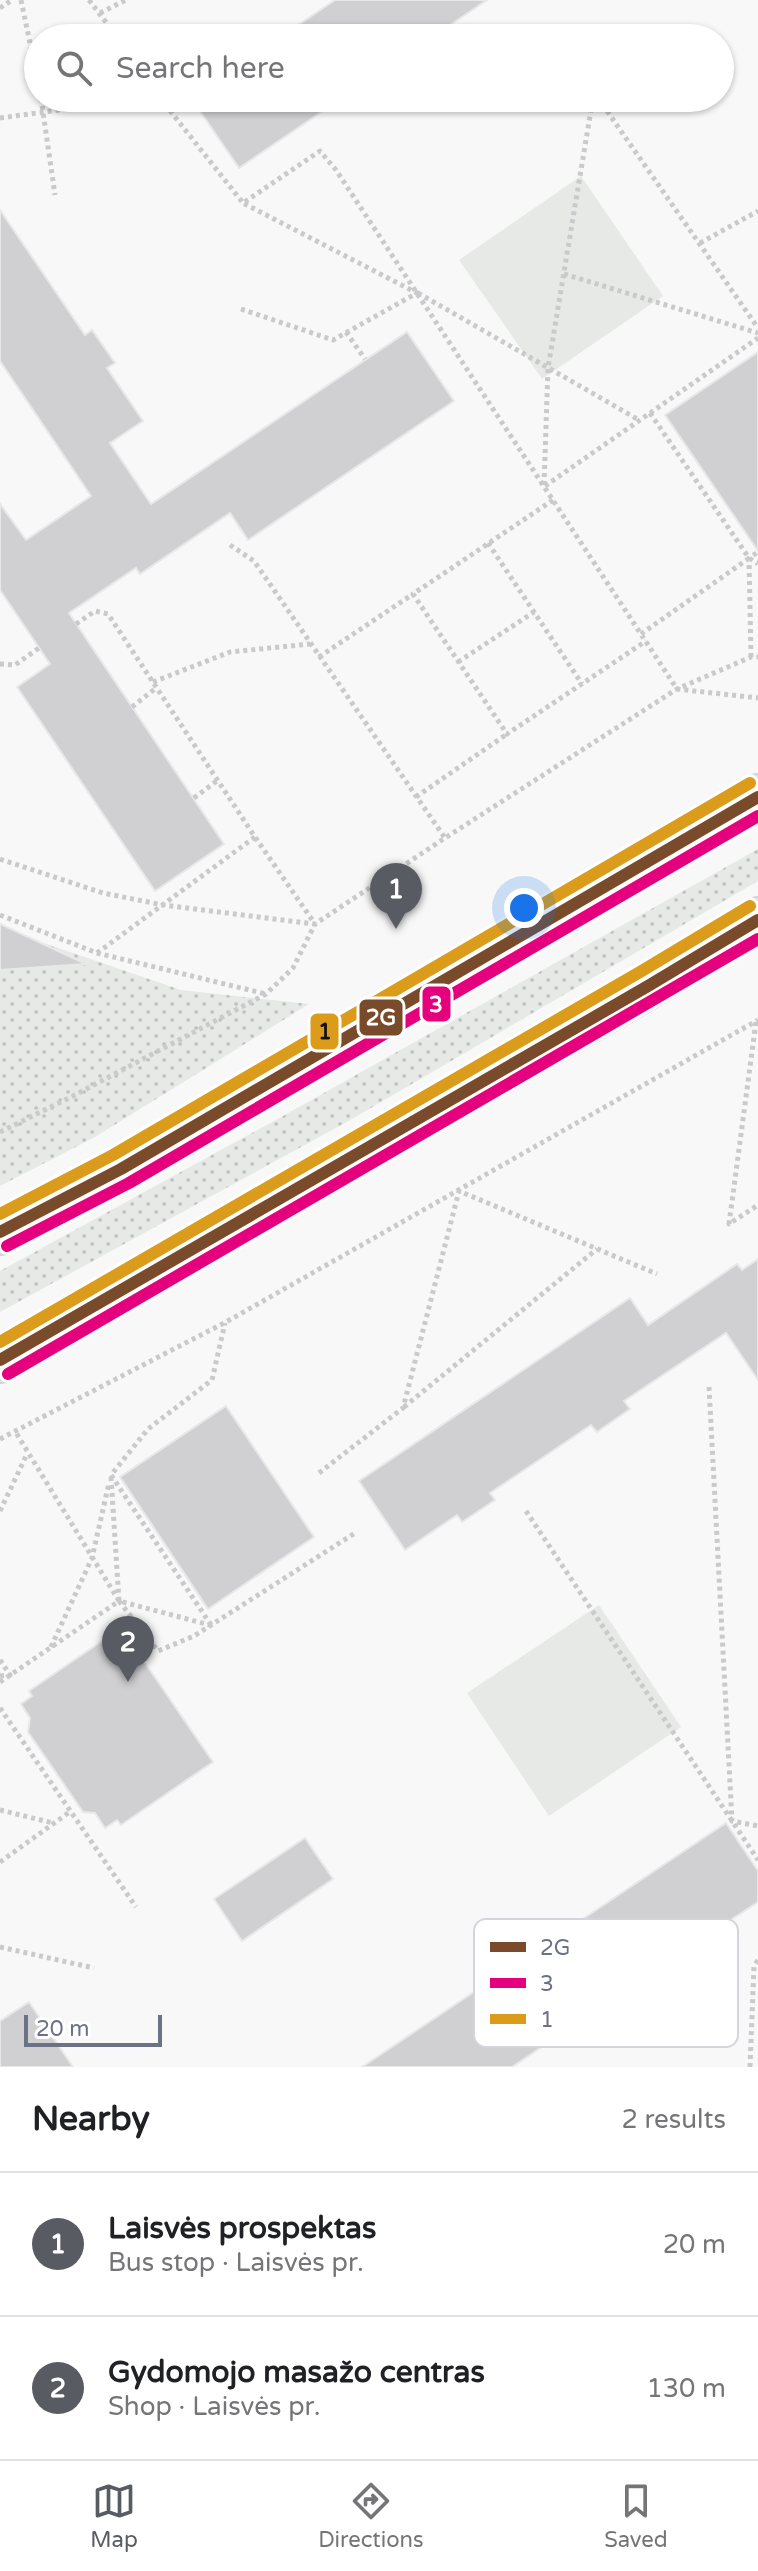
<!DOCTYPE html>
<meta charset="utf-8">
<style>
:root{--surface:#fff;--page:#f2f2f2;--text:#202124;--muted:#757577;--line:#e0e0e0;--accent:#585b62}
body{margin:0;font-family:"Varela Round",sans-serif;background:var(--page);color:var(--text)}
.scale{position:absolute;left:24px;bottom:20px;width:138px;box-sizing:border-box;padding-left:8px;border:4px solid #6c7285;border-top:0;font-size:22px;line-height:28px;white-space:nowrap;color:#6c7285;-webkit-text-stroke:6px #fff;paint-order:stroke}
.you{position:absolute;left:524px;top:908px;width:28px;height:28px;margin:-20px;border:6px solid #fff;border-radius:50%;background:#1a73e8;box-shadow:0 0 0 12px #1a73e833}
.badge{display:grid;place-items:center;width:52px;height:52px;border-radius:50%;background:var(--accent);color:#fff;font-size:26px;font-weight:700}
.pin{position:absolute;translate:-50% -66px;filter:drop-shadow(0 2px 4px #0008)}
.pin::after{content:'';position:absolute;top:42px;width:28px;height:24px;background:inherit;clip-path:polygon(0 0,100% 0,50% 100%)}
.list{margin:0;padding:0;list-style:none}
h2{display:flex;justify-content:space-between;align-items:center;height:104px;margin:0;padding:0 32px;font-size:34px}
h2 small{font-size:26px;font-weight:400;color:var(--muted)}
.list li{display:grid;grid-template-columns:52px 1fr auto;gap:24px;align-items:center;box-sizing:border-box;height:144px;padding:0 32px;border-top:2px solid var(--line)}
.list b{display:block;font-size:30px;white-space:nowrap}
.list p{margin:0;font-size:26px;white-space:nowrap;color:var(--muted)}
.list em{font-size:26px;font-style:normal;color:var(--muted)}
.icon{flex:none;width:44px;height:44px;fill:none;stroke:currentColor;stroke-width:2;stroke-linecap:round;stroke-linejoin:round}
.map{position:relative;flex:none;width:758px;height:2067px;overflow:hidden}
.search{position:absolute;background:var(--surface);box-shadow:0 2px 6px #0004;left:24px;right:24px;top:24px;height:88px;display:flex;align-items:center;gap:20px;box-sizing:border-box;padding:0 28px;border-radius:44px;color:var(--muted);font-size:30px}
.sheet{height:392px;background:var(--surface)}
nav{display:flex;justify-content:space-around;align-items:center;box-sizing:border-box;height:112px;border-top:2px solid var(--line);background:var(--surface);font-size:22px;color:var(--muted)}
nav a{display:grid;justify-items:center;gap:4px}
nav .on{color:var(--accent)}
.map>svg:first-child{display:block}
.grass{fill:url(#grass-dots)}
.green{fill:#e6e9e6}
.building{fill:#d0d0d2;stroke:#e8e8e8;stroke-width:2}
.lines{fill:none;stroke-linecap:round;stroke-linejoin:round}
.major-casing{stroke:#d4d5d6;stroke-width:48}
.path{stroke:#cacacc;stroke-width:5;stroke-dasharray:4 4;stroke-linecap:butt}
.major{stroke:#e0e1e2;stroke-width:44}
.bus-1-casing{stroke:#fff;stroke-width:18}
.bus-2-casing{stroke:#fff;stroke-width:18}
.bus-3-casing{stroke:#fff;stroke-width:18}
.bus-1{stroke:#7a4b2a;stroke-width:12}
.bus-2{stroke:#e5007d;stroke-width:12}
.bus-3{stroke:#db9c1b;stroke-width:12}
.key{fill:#fff;stroke:#d3d5da;stroke-width:2}
.key-label{font-size:22px;fill:#6c7285}
.line-badge{stroke:#fff;stroke-width:3}
.badge-label{font-size:22px;text-anchor:middle;font-weight:bold;fill:#fff}
.pale-badge-label{font-size:22px;text-anchor:middle;font-weight:bold;fill:#111}
</style>
<div class="map">
<svg width="758" height="2067" viewBox="0 0 758 2067">
<defs>
<pattern id="grass-dots" width="8" height="8" patternUnits="userSpaceOnUse" patternTransform="scale(2)"><rect width="8" height="8" fill="#e6e9e6"/><path d="M2 2h.1M6 6h.1" fill="none" stroke="#bec1c0" stroke-width="1.8" stroke-linecap="round"/></pattern>
</defs>
<rect width="100%" height="100%" fill="#f8f8f8"/>
<path class="grass" d="M 758,849 L 758,881 L 352,1119 L 0,1312 L 0,1271 L 283,1116 Z
M 0,924 L 38,941 L 181,990 L 309,1004 L 95,1137 L 0,1186 Z"/>
<path class="green" d="M 581,176 L 663,296 L 542,379 L 459,260 Z
M 599,1605 L 681,1727 L 549,1816 L 467,1693 Z"/>
<path class="building" d="M 335,0 L 487,0 L 431,38 L 279,38 Z
M 191,98 L 342,98 L 239,168 Z
M 0,210 L 85,335 L 92,330 L 115,363 L 107,368 L 143,421 L 110,443 L 151,504 L 407,332 L 454,401 L 248,540 L 230,513 L 140,574 L 136,568 L 69,613 L 224,844 L 155,891 L 17,687 L 50,664 L 0,590 L 0,504 L 26,540 L 91,496 L 0,361 Z
M 758,352 L 758,551 L 665,415 Z
M 0,924 L 86,964 L 0,970 Z
M 758,1259 L 758,1380 L 726,1333 L 624,1401 L 630,1409 L 597,1432 L 591,1425 L 490,1493 L 495,1500 L 462,1522 L 457,1515 L 405,1550 L 359,1481 L 630,1298 L 648,1325 L 737,1264 L 742,1270 Z
M 226,1406 L 314,1537 L 208,1609 L 120,1477 Z
M 121,1628 L 213,1762 L 121,1825 L 117,1820 L 105,1828 L 95,1813 L 83,1812 L 28,1732 L 30,1718 L 21,1704 L 32,1696 L 29,1691 Z
M 726,1823 L 758,1871 L 758,1902 L 720,1927 L 725,1934 L 691,1956 L 687,1949 L 586,2017 L 590,2024 L 557,2047 L 552,2040 L 512,2067 L 362,2067 Z
M 305,1838 L 333,1879 L 242,1941 L 214,1899 Z
M 29,2002 L 73,2067 L 0,2067 L 0,2021 Z"/>
<g class="lines">
<defs>
<path id="major" d="M 0,1232 L 121,1169 L 758,797
M 0,1360 L 648,986 L 758,920"/>
</defs>
<use href="#major" class="major-casing"/>
<path class="path" d="M 21,0 L 38,81
M 89,0 L 118,38
M 0,8 L 12,0
M 100,13 L 126,0
M 547,26 L 555,38
M 41,98 L 55,195
M 160,98 L 243,203 L 320,151 L 336,170 L 677,689 L 758,698
M 598,98 L 758,328
M 0,118 L 147,98
M 700,243 L 758,211
M 564,274 L 758,333
M 418,293 L 639,420
M 241,309 L 333,340 L 417,293 L 243,203
M 346,332 L 365,359
M 650,413 L 749,558 L 758,564
M 544,485 L 548,368 L 593,98
M 545,486 L 758,338
M 553,500 L 413,594 L 507,734 L 646,641
M 488,543 L 582,684
M 230,545 L 254,561 L 445,838
M 76,624 L 95,611 L 108,614 L 255,837 L 315,924
M 641,634 L 748,559
M 319,657 L 413,594
M 751,657 L 749,558 L 758,552
M 458,662 L 534,612
M 0,664 L 15,665 L 39,648
M 153,682 L 230,652 L 310,644
M 132,707 L 156,688
M 416,797 L 507,734
M 194,798 L 218,780
M 0,859 L 103,893 L 163,905 L 315,924
M 0,915 L 97,953 L 266,994
M 97,953 L 255,837
M 756,1022 L 729,1224 L 758,1205
M 0,1132 L 71,1097 L 266,994 L 293,968 L 315,924 L 445,838 L 677,689 L 751,657 L 758,657
M 709,1387 L 732,1821 L 758,1826
M 404,1407 L 597,1249
M 0,1439 L 226,1322 L 758,1020
M 319,1473 L 403,1408 L 459,1191 L 657,1274
M 111,1477 L 119,1601 L 210,1625
M 0,1511 L 27,1454
M 526,1511 L 758,1860
M 119,1601 L 158,1651 L 194,1636 L 355,1533
M 211,1625 L 111,1475 L 148,1429 L 212,1380 L 225,1323
M 51,1647 L 92,1558 L 109,1483
M 0,1660 L 10,1675 L 0,1676
M 0,1682 L 119,1601 L 15,1431
M 0,1708 L 136,1907
M 0,1810 L 53,1823
M 0,1862 L 71,1811
M 0,1947 L 94,1968
M 750,2067 L 754,1966 L 758,1960"/>
<use href="#major" class="major"/>
<defs>
<path id="bus-1" d="M 0,1232 L 121,1169 L 758,797
M 0,1360 L 648,986 L 758,920"/>
<path id="bus-2" d="M 7,1246 L 129,1183 L 758,816
M 8,1374 L 758,939"/>
<path id="bus-3" d="M 0,1214 L 113,1155 L 750,783
M 0,1342 L 640,972 L 750,906"/>
</defs>
<use href="#bus-1" class="bus-1-casing"/>
<use href="#bus-2" class="bus-2-casing"/>
<use href="#bus-3" class="bus-3-casing"/>
<use href="#bus-1" class="bus-1"/>
<use href="#bus-2" class="bus-2"/>
<use href="#bus-3" class="bus-3"/>
</g>
<rect x="474" y="1919" width="264" height="128" rx="12" class="key"/>
<rect x="490" y="1942" width="36" height="10" fill="#7a4b2a"/>
<rect x="490" y="1978" width="36" height="10" fill="#e5007d"/>
<rect x="490" y="2014" width="36" height="10" fill="#db9c1b"/>
<g class="key-label">
<text x="540" y="1955">2G</text>
<text x="540" y="1991">3</text>
<text x="540" y="2027">1</text>
</g>
<g class="line-badge">
<rect x="421" y="985" width="31" height="38" rx="8" fill="#e5007d"/>
<rect x="358" y="998" width="46" height="39" rx="8" fill="#7a4b2a"/>
<rect x="309" y="1012" width="31" height="39" rx="8" fill="#db9c1b"/>
</g>
<g class="badge-label">
<text x="436" y="1012">3</text>
<text x="381" y="1025">2G</text>
</g>
<g class="pale-badge-label">
<text x="325" y="1039">1</text>
</g>
</svg>
<div class="scale">20 m</div>
<div class="you"></div>
<div class="pin badge" style="left:396px;top:929px">1</div>
<div class="pin badge" style="left:128px;top:1682px">2</div>
<div class="search"><svg class="icon" aria-label="search" viewBox="0 0 24 24"><circle cx="10" cy="10" r="6"/><path d="M15 15l6 6"/></svg>Search here</div>
</div>
<section class="sheet">
<h2>Nearby<small>2 results</small></h2>
<ul class="list">
<li><span class="badge">1</span><div><b>Laisvės prospektas</b><p>Bus stop · Laisvės pr.</p></div><em>20 m</em></li>
<li><span class="badge">2</span><div><b>Gydomojo masažo centras</b><p>Shop · Laisvės pr.</p></div><em>130 m</em></li>
</ul>
</section>
<nav>
<a class="on"><svg class="icon" aria-label="map" viewBox="0 0 24 24"><path d="M3 6l6-2 6 2 6-2v14l-6 2-6-2-6 2zM9 4v14M15 6v14"/></svg>Map</a>
<a><svg class="icon" aria-label="directions" viewBox="0 0 24 24"><path d="M12 3l9 9-9 9-9-9zM9 14v-3h6M13 9l2 2-2 2"/></svg>Directions</a>
<a><svg class="icon" aria-label="saved" viewBox="0 0 24 24"><path d="M7 4h10v16l-5-4-5 4z"/></svg>Saved</a>
</nav>
